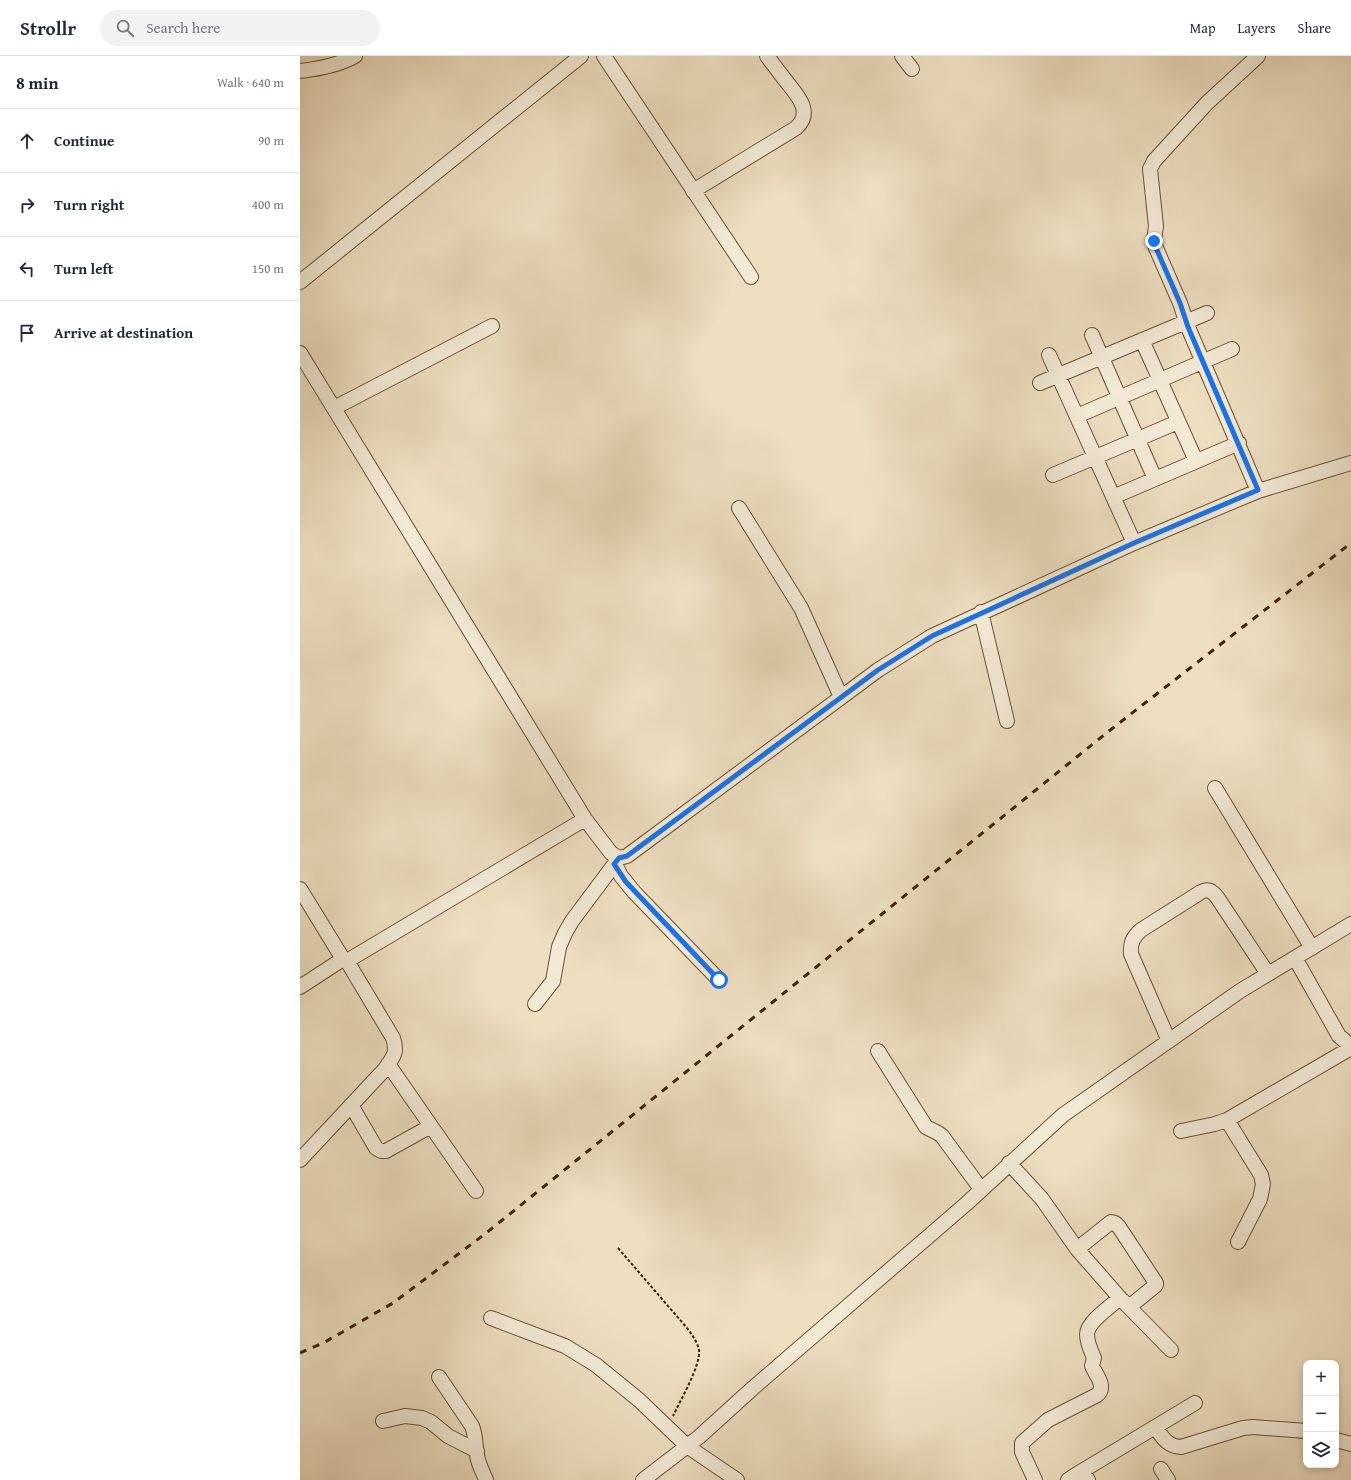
<!DOCTYPE html>
<meta charset="utf-8">
<style>
:root{--surface:#fff;--page:#f2f2f3;--text:#1f2937;--muted:#747a83;--line:#e0e1e3}
body{margin:0;font-family:"Gentium Book Plus",serif;background:var(--page);color:var(--text)}
.controls{position:absolute;right:12px;bottom:12px;display:grid;overflow:hidden;border-radius:8px;box-shadow:0 2px 6px #0003}
.controls button{width:36px;height:36px;display:grid;place-items:center;padding:0;border:0;border-bottom:1px solid var(--line);background:var(--surface);color:var(--text);font:20px sans-serif}
.stop{position:absolute;width:12px;height:12px;margin:-9px;border:3px solid #1a73e8;border-radius:50%;background:#fff}
.stop.end{background:#1a73e8;border-color:#fff;box-shadow:0 1px 4px #0008}
.list{margin:0;padding:0;list-style:none}
h2{display:flex;justify-content:space-between;align-items:center;height:52px;margin:0;padding:0 16px;font-size:17px}
h2 small{font-size:13px;font-weight:400;color:var(--muted)}
.list li{display:grid;grid-template-columns:26px 1fr auto;gap:12px;align-items:center;box-sizing:border-box;height:64px;padding:0 16px;border-top:1px solid var(--line)}
.list b{display:block;font-size:15px;white-space:nowrap}
.list em{font-size:13px;font-style:normal;color:var(--muted)}
.icon{flex:none;width:22px;height:22px;fill:none;stroke:currentColor;stroke-width:2;stroke-linecap:round;stroke-linejoin:round}
.map{position:relative;flex:none;width:1051px;height:1424px;overflow:hidden}
header{display:flex;align-items:center;gap:24px;box-sizing:border-box;height:56px;padding:0 20px;background:var(--surface);border-bottom:1px solid var(--line)}
header strong{font-size:19px}
nav{display:flex;gap:22px;margin-inline-start:auto;font-size:14px}
.search{width:280px;height:36px;background:var(--page);display:flex;align-items:center;gap:10px;box-sizing:border-box;padding:0 14px;border-radius:22px;color:var(--muted);font-size:15px}
main{display:flex}
aside{flex:1;background:var(--surface)}
.map>svg:first-child{display:block}
.lines{fill:none;stroke-linecap:round;stroke-linejoin:round}
.minor-casing{stroke:#6a5236;stroke-width:16}
.path{stroke:#3e2308;stroke-width:2;stroke-dasharray:3 2;stroke-linecap:butt}
.minor{stroke:#f3ead6;stroke-width:14}
.rail{stroke:#3e2308;stroke-width:3;stroke-dasharray:7 7;stroke-linecap:butt}
.route{stroke:#1a73e8;stroke-width:5}
</style>
<header>
<strong>Strollr</strong>
<div class="search"><svg class="icon" aria-label="search" viewBox="0 0 24 24"><circle cx="10" cy="10" r="6"/><path d="M15 15l6 6"/></svg>Search here</div>
<nav><a>Map</a><a>Layers</a><a>Share</a></nav>
</header>
<main>
<aside>
<h2>8 min<small>Walk · 640 m</small></h2>
<ul class="list">
<li><svg class="icon" aria-label="ahead" viewBox="0 0 24 24"><path d="M12 20V5M6 11l6-6 6 6"/></svg><div><b>Continue</b></div><em>90 m</em></li>
<li><svg class="icon" aria-label="right" viewBox="0 0 24 24"><path d="M7 20v-9h11M14 6l5 5-5 5"/></svg><div><b>Turn right</b></div><em>400 m</em></li>
<li><svg class="icon" aria-label="left" viewBox="0 0 24 24"><path d="M17 20v-9H6M10 6l-5 5 5 5"/></svg><div><b>Turn left</b></div><em>150 m</em></li>
<li><svg class="icon" aria-label="arrive" viewBox="0 0 24 24"><path d="M6 21V4h12l-3 4 3 4H6"/></svg><div><b>Arrive at destination</b></div></li>
</ul>
</aside>
<div class="map">
<svg width="1051" height="1424" viewBox="0 0 1051 1424">
<rect width="100%" height="100%" fill="#eddec0"/>
<filter id="stains"><feTurbulence type="fractalNoise" baseFrequency=".005" numOctaves="4"/><feColorMatrix values="0 0 0 0 .2 0 0 0 0 .09 0 0 0 0 .02 0 0 0 .5 -.17"/></filter>
<radialGradient id="worn" r=".72"><stop offset=".6" stop-color="#630" stop-opacity="0"/><stop offset="1" stop-color="#630" stop-opacity=".3"/></radialGradient>
<g class="lines">
<defs>
<path id="minor" d="M 304,0 L 451,221
M 602,0 L 612,13
M 958,0 L 907,47 L 854,105 L 850,113 L 856,170 L 854,185 L 856,192 L 880,247 L 888,271 L 958,435
M 0,15 C 18,13 39,9 55,0
M 393,135 L 496,72 C 514,56 497,39 486,25 C 479,16 473,8 467,0
M 0,226 L 281,0
M 792,279 L 855,423
M 842,284 L 896,405
M 0,297 L 285,763 L 311,797 L 319,802 L 327,800 L 578,614 L 632,580 L 834,487 L 958,435 L 1051,407
M 749,299 L 834,487
M 740,327 L 907,257
M 34,352 L 192,270
M 777,360 L 932,293
M 753,419 L 878,366
M 813,441 L 939,387
M 439,452 L 501,552 L 541,641
M 681,556 L 707,665
M 915,732 L 1012,892
M 315,808 L 321,820 L 334,836 L 419,924
M 0,833 L 43,903 L 47,905 L 93,982 C 98,997 93,1001 85,1013 L 0,1104
M 995,902 L 1039,980 L 1051,990
M 47,905 L 285,763
M 0,931 L 43,903
M 235,948 L 253,925 L 259,891 L 265,877 L 272,865 L 319,802
M 869,985 L 831,898 C 830,887 833,881 841,874 L 901,836 C 908,832 912,835 917,841 L 968,918
M 578,995 L 626,1071 L 638,1077 L 642,1080 L 681,1133
M 88,1008 L 176,1135
M 51,1049 L 76,1092 L 81,1095 L 86,1095 L 131,1070
M 927,1064 L 961,1119 L 963,1128 L 960,1143 L 938,1186
M 881,1075 L 915,1068 L 927,1064 L 1051,992
M 709,1107 L 742,1143 L 777,1193 L 820,1242 C 811,1250 787,1266 787,1278 C 787,1287 791,1295 794,1302 L 792,1310 C 796,1319 807,1331 797,1339 L 748,1364 L 722,1387 L 722,1396 L 735,1424
M 777,1193 L 811,1166 L 815,1167 L 819,1171 L 856,1227 L 856,1229 L 829,1251
M 822,1244 L 871,1294
M 191,1262 L 265,1290 L 296,1309 L 339,1344 L 387,1390 L 437,1424
M 139,1321 L 172,1370 C 176,1380 175,1389 177,1399 C 178,1408 183,1416 186,1424
M 83,1365 L 105,1360 L 122,1362 L 131,1366 L 148,1380 L 177,1395
M 855,1371 C 863,1382 867,1390 881,1391 L 943,1372 L 953,1371 L 1006,1375
M 1036,1384 L 1051,1388
M 861,1413 L 868,1424
M 782,1415 L 895,1347
M 343,1424 L 399,1381 L 453,1332 L 666,1148 L 763,1059 L 940,935 L 1051,868
M 768,1424 L 782,1415 L 788,1424"/>
</defs>
<use href="#minor" class="minor-casing"/>
<path class="path" d="M 318,1192 L 387,1272 C 392,1279 397,1285 399,1294 C 401,1309 380,1345 373,1360"/>
<use href="#minor" class="minor"/>
<path class="rail" d="M 0,1297 L 25,1286 L 93,1247 L 185,1178 L 809,675 L 1051,487"/>
</g>
<g class="lines">
<path class="route" d="M 419,924 L 326,826 L 314,808 L 319,802 L 327,800 L 578,614 L 632,580 L 834,487 L 958,434 L 888,271 L 880,247 L 856,192 L 854,185"/>
</g>
<rect width="100%" height="100%" filter="url(#stains)"/>
<rect width="100%" height="100%" fill="url(#worn)"/>
</svg>
<div class="controls">
<button>+</button>
<button>−</button>
<button><svg class="icon" aria-label="layers" viewBox="0 0 24 24"><path d="M12 4l9 5-9 5-9-5zM3 14l9 5 9-5"/></svg></button>
</div>
<div class="stop" style="left:419px;top:924px"></div>
<div class="stop end" style="left:854px;top:185px"></div>
</div>
</main>
